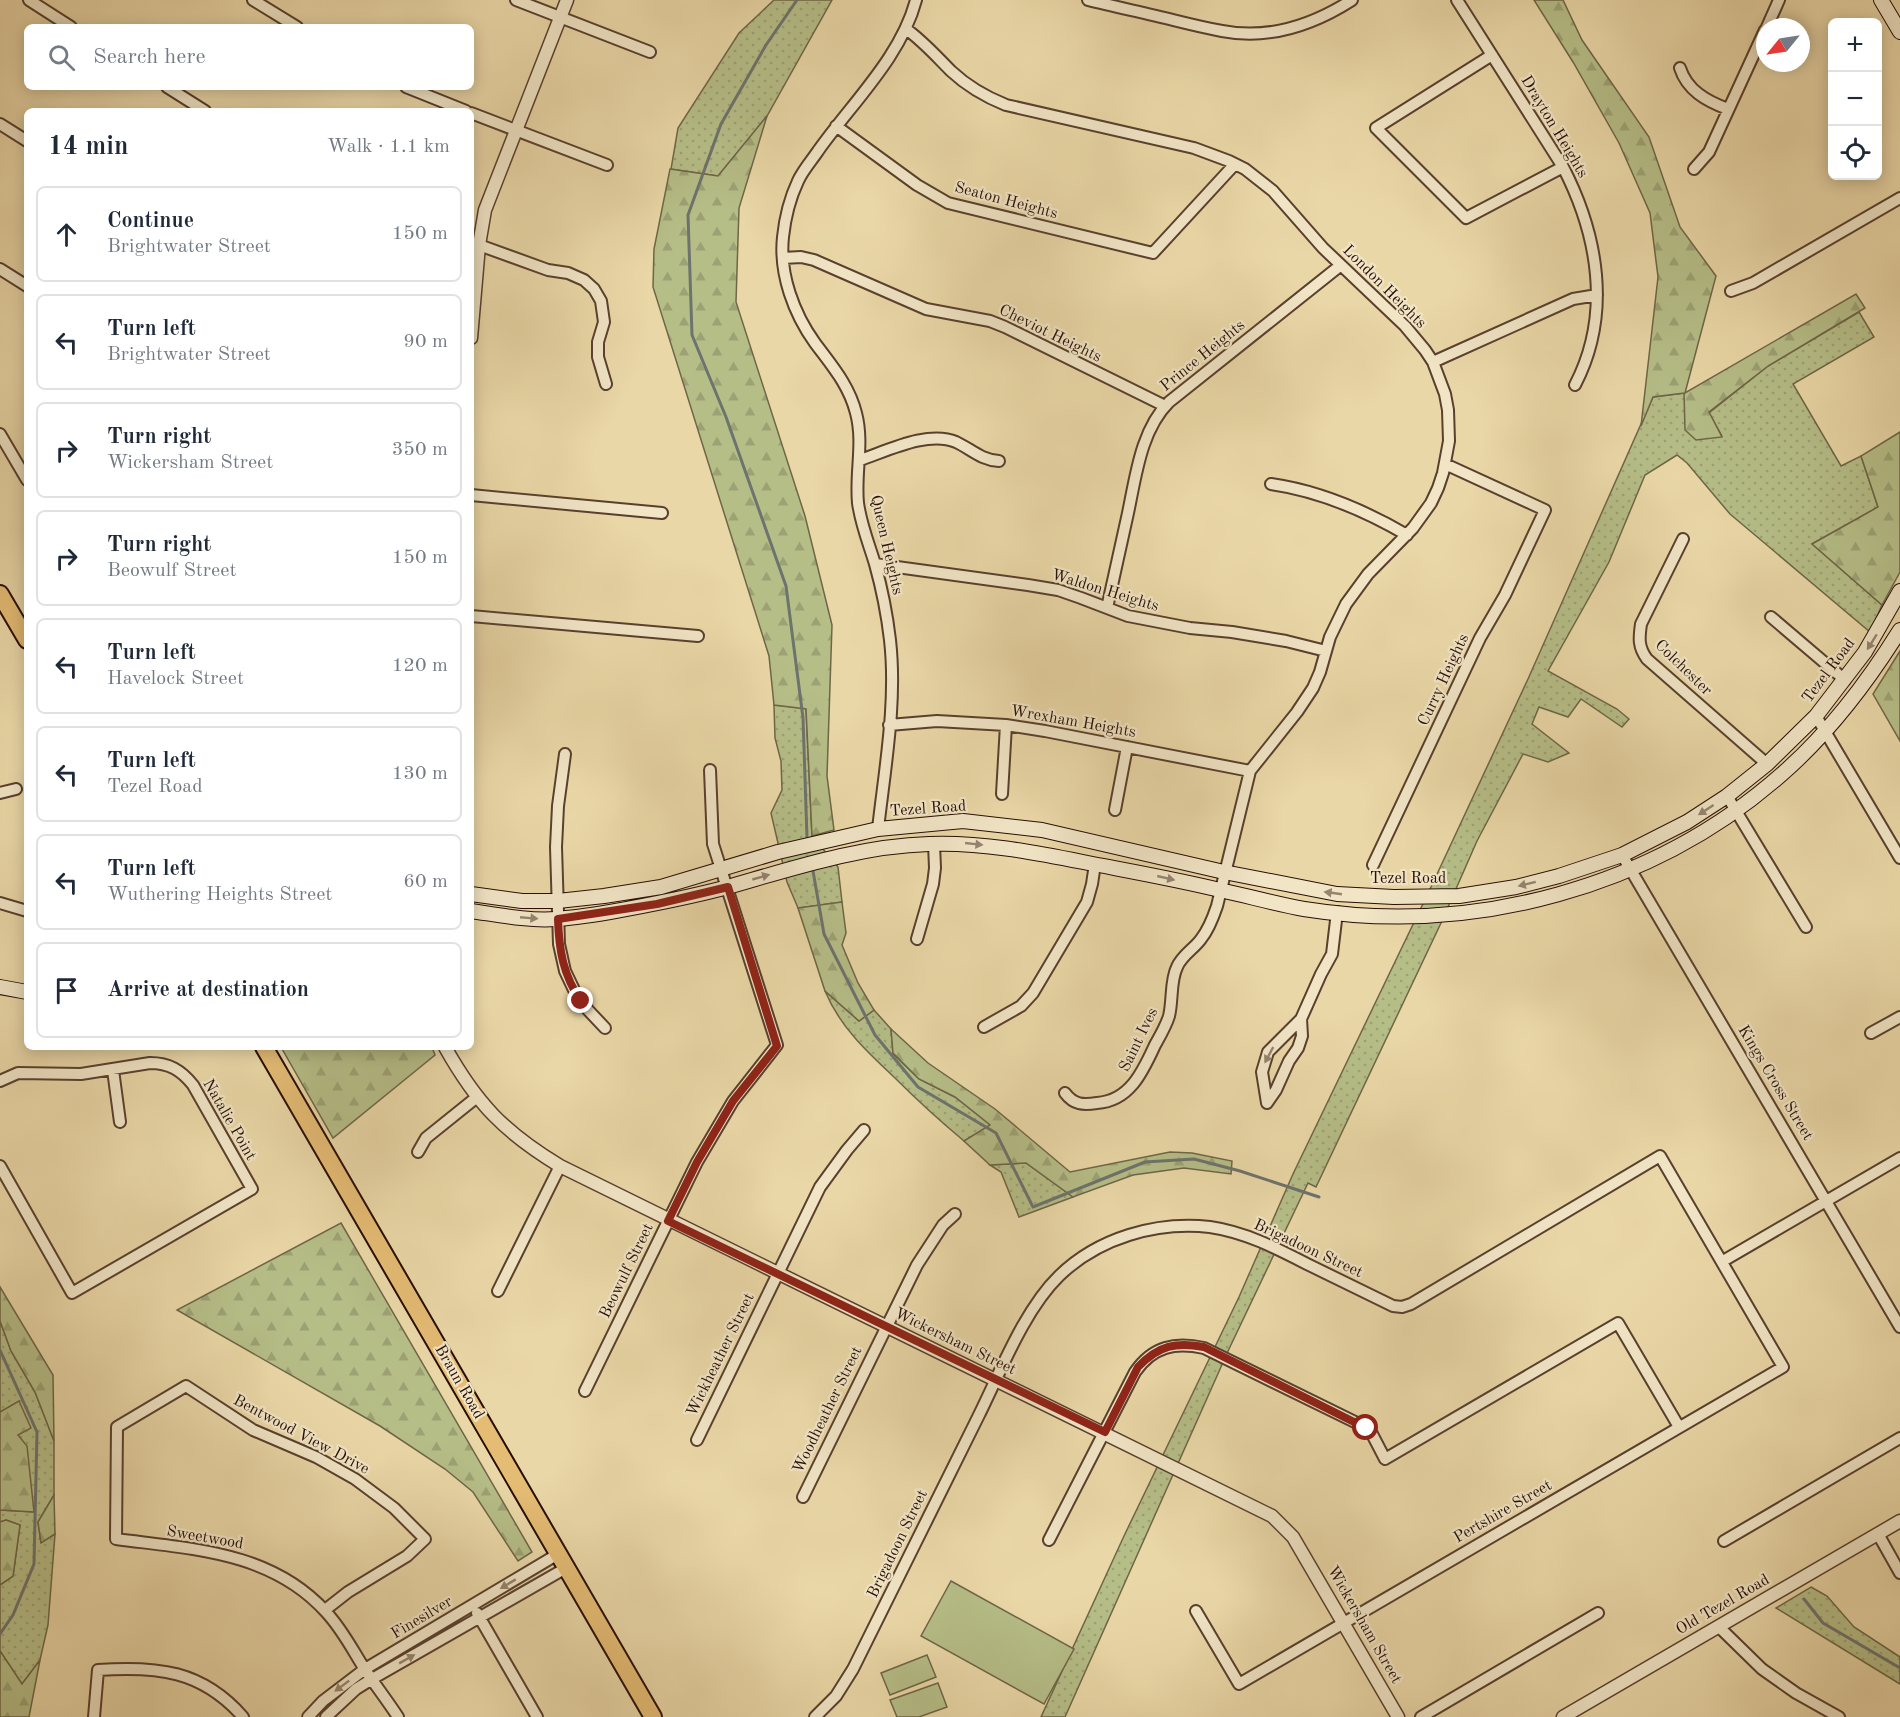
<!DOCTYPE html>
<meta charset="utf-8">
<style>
:root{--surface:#fff;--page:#f6f6f7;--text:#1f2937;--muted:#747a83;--line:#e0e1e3}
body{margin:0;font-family:"Old Standard TT",serif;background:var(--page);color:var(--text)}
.controls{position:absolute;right:18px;top:18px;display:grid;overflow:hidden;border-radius:9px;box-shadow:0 3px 15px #0003}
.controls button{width:54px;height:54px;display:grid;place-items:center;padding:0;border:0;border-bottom:2px solid var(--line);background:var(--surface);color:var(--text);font:30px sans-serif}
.compass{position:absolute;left:1756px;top:18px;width:54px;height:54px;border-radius:50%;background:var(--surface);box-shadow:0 3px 15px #0003;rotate:240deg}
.stop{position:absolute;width:18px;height:18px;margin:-14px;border:4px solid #8f2418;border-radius:50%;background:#fff}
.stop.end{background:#8f2418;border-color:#fff;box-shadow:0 2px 6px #0008}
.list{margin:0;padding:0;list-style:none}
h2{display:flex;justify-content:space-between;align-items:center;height:78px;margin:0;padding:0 24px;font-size:26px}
h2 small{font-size:20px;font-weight:400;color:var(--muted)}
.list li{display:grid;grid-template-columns:39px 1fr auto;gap:18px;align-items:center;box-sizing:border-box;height:96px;margin:0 12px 12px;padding:0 12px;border:2px solid var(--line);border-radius:9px}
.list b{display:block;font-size:22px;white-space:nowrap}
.list p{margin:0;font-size:20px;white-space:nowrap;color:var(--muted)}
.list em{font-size:20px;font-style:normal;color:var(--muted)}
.icon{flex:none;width:33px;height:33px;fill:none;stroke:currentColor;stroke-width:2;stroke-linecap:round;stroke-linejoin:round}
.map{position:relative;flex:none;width:1900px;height:1717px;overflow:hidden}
.search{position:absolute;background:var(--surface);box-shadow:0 3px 15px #0003;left:24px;top:24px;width:450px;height:66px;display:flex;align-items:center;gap:15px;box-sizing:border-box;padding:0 21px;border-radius:9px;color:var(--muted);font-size:22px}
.panel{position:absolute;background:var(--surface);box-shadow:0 3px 15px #0003;left:24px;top:108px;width:450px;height:942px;border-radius:9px}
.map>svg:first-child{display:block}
.grass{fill:url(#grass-dots);stroke:#6e6646;stroke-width:1.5}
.forest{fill:url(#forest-firs);stroke:#6e6646;stroke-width:1.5}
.park{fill:#b6be88;stroke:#6e6646;stroke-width:1.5}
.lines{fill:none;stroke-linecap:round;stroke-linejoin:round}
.stream{stroke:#6d736d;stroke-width:3}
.minor-casing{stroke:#58402e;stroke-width:14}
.tertiary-casing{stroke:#58402e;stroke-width:15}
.secondary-casing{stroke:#270e05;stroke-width:16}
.primary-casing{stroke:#270e05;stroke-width:20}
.minor{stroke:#f1e5c6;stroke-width:10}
.tertiary{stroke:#f1e5c6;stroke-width:12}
.secondary{stroke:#f1e5c6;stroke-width:14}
.primary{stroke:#e5bc74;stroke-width:16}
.oneway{fill:#96846f}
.route{stroke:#8f2418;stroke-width:8}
.labels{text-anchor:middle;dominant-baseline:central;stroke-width:4.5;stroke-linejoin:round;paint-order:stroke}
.street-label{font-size:16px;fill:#270e05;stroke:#f1e5c6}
</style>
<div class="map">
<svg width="1900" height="1717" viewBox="0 0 1900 1717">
<defs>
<pattern id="grass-dots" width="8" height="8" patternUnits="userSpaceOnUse" patternTransform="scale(1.5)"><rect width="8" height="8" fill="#b6be88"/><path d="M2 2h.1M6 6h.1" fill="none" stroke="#9ca274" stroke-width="1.8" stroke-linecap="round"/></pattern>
<pattern id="forest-firs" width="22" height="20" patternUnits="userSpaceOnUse" patternTransform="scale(1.5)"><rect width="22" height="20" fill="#b6be88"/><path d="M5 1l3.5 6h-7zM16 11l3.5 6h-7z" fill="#9ca274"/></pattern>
</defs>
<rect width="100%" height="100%" fill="#ead7a7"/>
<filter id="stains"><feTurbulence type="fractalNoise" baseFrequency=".00333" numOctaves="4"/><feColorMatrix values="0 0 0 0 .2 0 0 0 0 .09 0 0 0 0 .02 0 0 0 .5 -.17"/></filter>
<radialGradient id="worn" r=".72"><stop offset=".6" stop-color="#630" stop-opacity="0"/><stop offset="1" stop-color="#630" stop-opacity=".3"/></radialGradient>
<path class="grass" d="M 774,0 L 832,0 L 767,116 L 718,176 L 671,169 L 678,128 L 739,33 Z
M 1859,312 L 1874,337 L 1793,384 L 1841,466 L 1861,456 L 1878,507 L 1812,544 L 1882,605 L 1870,632 L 1730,514 L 1687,463 L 1677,455 L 1645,475 L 1609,562 L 1548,671 L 1617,709 L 1629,719 L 1622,727 L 1581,699 L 1568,717 L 1539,707 L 1532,724 L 1569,753 L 1548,762 L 1523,754 L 1477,841 L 1441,923 L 1316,1187 L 1308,1183 L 1229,1349 L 1065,1717 L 1041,1717 L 1124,1536 L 1239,1297 L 1293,1174 L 1431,887 L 1528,679 L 1653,397 L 1685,393 L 1722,436 L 1709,413 L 1768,366 Z
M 774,705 L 806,708 L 812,836 L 838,867 L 842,902 L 798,908 L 787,882 L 771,813 L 782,790 L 781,761 L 775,738 Z
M 825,991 L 859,1021 L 874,1010 L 891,1029 L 893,1054 L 919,1079 L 955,1097 L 991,1125 L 964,1141 C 940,1121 917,1100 895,1078 C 867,1052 840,1027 825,991 Z
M 1026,1163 L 1073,1197 L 1019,1217 L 1001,1172 L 990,1165 Z
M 0,1321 L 11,1351 L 35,1392 L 54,1441 L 54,1495 L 38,1522 L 41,1542 L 55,1534 L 48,1625 L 40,1660 L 22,1684 L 0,1651 L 0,1585 L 13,1576 L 20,1525 L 6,1520 L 0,1522 L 0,1510 L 34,1512 L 18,1435 L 19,1401 L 0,1412 Z
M 1811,1587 L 1827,1596 L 1854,1627 L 1900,1657 L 1900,1684 L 1776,1608 Z"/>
<path class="forest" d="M 1534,0 L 1563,0 L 1582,40 L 1649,137 L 1680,227 L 1716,276 L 1685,393 L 1856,294 L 1865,308 L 1768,366 L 1709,412 L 1722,437 L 1696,440 L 1685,430 L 1684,393 L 1653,397 L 1641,426 L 1658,277 L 1650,213 L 1619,143 L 1573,62 Z
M 767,116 L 739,208 L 736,302 L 805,516 L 832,625 L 827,776 L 834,830 L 812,836 L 806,709 L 774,705 L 769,656 L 653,287 L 654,249 L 670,169 L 718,176 Z
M 1900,432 L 1900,572 L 1882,605 L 1812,544 L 1878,507 L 1861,456 Z
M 1900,651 L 1900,741 L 1873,694 Z
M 842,902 L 846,933 L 842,945 L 858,983 L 874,1010 L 859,1021 L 825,991 L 798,908 Z
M 891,1029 L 928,1063 L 995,1109 L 1070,1172 L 1170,1152 L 1192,1153 L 1232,1161 L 1231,1174 L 1184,1168 L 1133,1175 L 1073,1197 L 1026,1163 L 990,1165 L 964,1141 L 990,1125 L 955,1097 L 919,1079 L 893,1053 Z
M 281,1047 L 432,1047 L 435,1055 L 333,1138 Z
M 341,1223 L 532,1552 L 518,1561 L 473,1492 L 445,1469 L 380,1426 L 177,1310 Z
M 0,1287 L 53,1375 L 54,1441 L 35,1392 L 11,1351 L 0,1321 Z
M 19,1401 L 31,1428 L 18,1435 L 27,1446 L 34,1512 L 0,1510 L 0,1412 Z
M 54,1495 L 55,1534 L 41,1543 L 38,1522 Z
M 6,1520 L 20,1525 L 13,1576 L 0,1585 L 0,1522 Z
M 0,1651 L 22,1684 L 40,1660 L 29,1717 L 0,1717 Z"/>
<path class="park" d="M 951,1581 L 1074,1649 L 1044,1704 L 921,1636 Z
M 927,1655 L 936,1677 L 890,1695 L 881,1673 Z
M 938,1683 L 947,1707 L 919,1717 L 897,1717 L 890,1700 Z"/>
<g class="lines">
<path class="stream" d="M 797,0 L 766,45 L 721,124 L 688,215 L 692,335 L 726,417 L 786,586 L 803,718 L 807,838
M 813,871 L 824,934 L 875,1035 L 918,1087 L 996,1133 L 1033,1207 L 1145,1162 L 1194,1159 L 1240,1171 L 1319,1197
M 0,1350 L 37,1432 L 34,1564 L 13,1615 L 0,1634
M 1804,1599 L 1823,1623 L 1900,1668"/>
<defs>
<path id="minor" d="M 29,0 L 71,27
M 253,0 L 297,27
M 516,0 L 650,52
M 1088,0 C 1116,7 1145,13 1173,20 C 1189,24 1206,28 1222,31 C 1269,40 1313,25 1352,0
M 1457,0 L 1563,167 C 1598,235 1612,314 1575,385
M 1767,27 L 1779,0
M 906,29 C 923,41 936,56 951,71 C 967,86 986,97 1006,105 L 1194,148 L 1229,161 L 1245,169 L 1273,191 L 1323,248 L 1405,326 L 1425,350 L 1433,362 L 1445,394 L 1448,410 L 1449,441 L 1443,473 L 1438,488 L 1431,503 L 1413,528 L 1368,574 L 1346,604 L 1330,637 L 1320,672 L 1313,688 L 1297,712 L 1250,771 L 1217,906 C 1213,918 1209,929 1201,939 C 1194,949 1182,955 1177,967 C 1170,981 1173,1000 1169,1016 C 1166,1026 1160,1036 1155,1045 C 1143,1071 1130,1101 1097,1103 C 1083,1105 1074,1105 1065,1093
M 1492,55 L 1376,128 L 1466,218 L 1563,167
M 1680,68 C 1687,90 1706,101 1728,109
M 167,87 L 205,111
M 406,87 L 466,111
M 471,113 L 607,165
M 0,124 L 27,141
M 836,126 L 917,185 L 948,203 L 1153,253 L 1235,164
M 1694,169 L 1709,152 L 1765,30
M 479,245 L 548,270 L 568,273 L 584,280 L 594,289 L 601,301 L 604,322 L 598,342 L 598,357 L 606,384
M 783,258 L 801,257 L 814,260 L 926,309 L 990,321 L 1005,327 L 1165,406
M 0,269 L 27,286
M 1731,291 L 1753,283 L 1900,198
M 1433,362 L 1573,299 L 1597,295
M 0,434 L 27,480
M 860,460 C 887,451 928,430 956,442 C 971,449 981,460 999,461
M 1271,484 C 1320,491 1364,510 1407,535
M 471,495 L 662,513
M 1683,539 L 1641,624 C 1639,638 1638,647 1647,659 L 1767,764
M 875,564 L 1028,585 L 1058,590 L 1081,598 L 1128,616 L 1190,628 L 1232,632 L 1286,641 L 1326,651
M 1107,608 C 1114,576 1121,545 1128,513 C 1136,475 1141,430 1169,402 L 1341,265
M 471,616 L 698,636
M 1771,617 L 1845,680
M 1816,716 L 1900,858
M 889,725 L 937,721 L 1006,725 L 1045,731 L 1250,771
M 565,754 L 558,806 L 556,847 L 559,944 L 565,971 L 575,992 L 588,1010 L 605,1028
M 0,793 L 16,789
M 1002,794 L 1006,725
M 1727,796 L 1806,927
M 1115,810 L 1127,747
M 878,829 C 885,767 897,702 890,640 C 887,614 882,589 875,564 C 869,544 861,525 858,503 C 855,473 864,443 856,413 C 849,385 832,366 815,343 C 794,314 779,274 783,237 C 785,218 790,198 798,181 C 803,170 812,160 818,151 C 852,103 901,57 916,0
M 1622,855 L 1900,1327
M 1373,865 L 1480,638 L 1505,595 L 1545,510 L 1445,464
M 0,903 L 27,911
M 917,939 L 933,884 L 935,868 L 934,844
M 984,1027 L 1021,1006 L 1033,993 L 1087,902 L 1092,884 L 1095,864
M 1871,1033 L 1900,1017
M 113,1070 L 120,1122
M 0,1081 L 18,1073 L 81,1074 L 150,1063 C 169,1063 181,1070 193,1085 L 252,1189 L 72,1293 L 0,1166
M 1267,1103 L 1262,1072 L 1268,1052 L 1301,1019 L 1321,974 L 1332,954 L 1337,912
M 1267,1103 L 1276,1090 L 1289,1061 L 1298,1048 L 1302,1036 L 1301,1019
M 418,1152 L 426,1138 L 477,1097
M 1723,1261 L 1900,1158
M 498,1291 L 560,1166
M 585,1391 L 697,1162 L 733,1101 L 777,1045 L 713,844 L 710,770
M 697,1440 L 820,1187 L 847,1150 L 864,1130
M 803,1497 L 917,1265 L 943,1225 L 955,1214
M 1878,1534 L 1900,1573
M 1049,1540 L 1135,1372 C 1153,1346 1175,1342 1204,1348 L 1357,1423 L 1372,1434 L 1385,1459 L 1618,1323 L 1679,1427
M 1724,1541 L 1900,1438
M 325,1610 L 348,1592 L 407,1556 L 425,1539 L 394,1508 L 355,1479 L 316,1457 L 253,1430 L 186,1386 L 117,1427 L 116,1539 C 191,1549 271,1551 326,1612 C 342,1629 352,1649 364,1668 C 375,1685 387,1700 398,1717
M 477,1613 L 537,1717
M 1719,1627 L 1762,1669 L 1796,1693 L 1839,1717
M 94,1717 L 98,1670 C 157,1666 202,1670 243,1717
M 308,1717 L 323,1701 L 365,1669 L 558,1554
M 326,1717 L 356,1689 L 372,1679 L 566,1568
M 815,1717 L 836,1696 L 853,1669 C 895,1585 936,1501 978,1417 C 1000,1373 1024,1310 1059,1276 C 1098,1238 1156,1221 1210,1227 C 1245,1232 1276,1248 1307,1264 C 1336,1278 1364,1292 1393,1306 L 1402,1307 L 1411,1304 L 1660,1156 L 1783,1367 L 1239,1684 L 1196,1611
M 1421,1717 L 1598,1613"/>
<path id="tertiary" d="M 471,338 L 479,245 L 485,210 L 567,0
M 445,1047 C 477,1104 504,1132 560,1166 L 1272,1516 L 1293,1537 L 1398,1717
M 1563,1717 L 1900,1521"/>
<path id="secondary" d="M 1881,0 L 1900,32
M 471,894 L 522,901 L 558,901 L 604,896 L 661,887 L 778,852 L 878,829 L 963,821 L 1042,830 L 1224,872 L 1337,894 L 1394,897 L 1459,896 L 1516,887 L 1559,876 L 1622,855 L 1687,822 L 1727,796 L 1767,764 L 1816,716 L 1865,652 L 1900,591
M 471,911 C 499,915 528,921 556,919 C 574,918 592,915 610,912 C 649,905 686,898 724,888 C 791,869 859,846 929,844 C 981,842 1032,852 1083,862 C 1129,871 1175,879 1220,890 C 1248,896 1276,904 1304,909 C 1473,936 1653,888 1782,774 C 1829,733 1867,683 1900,630
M 0,987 L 27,992"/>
<path id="primary" d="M 0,594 L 27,640
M 264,1047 L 653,1717"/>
</defs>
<use href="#minor" class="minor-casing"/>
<use href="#tertiary" class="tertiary-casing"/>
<use href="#secondary" class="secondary-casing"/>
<use href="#primary" class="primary-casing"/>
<use href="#minor" class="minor"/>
<use href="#tertiary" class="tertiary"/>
<use href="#secondary" class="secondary"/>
<use href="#primary" class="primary"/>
</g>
<defs><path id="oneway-solid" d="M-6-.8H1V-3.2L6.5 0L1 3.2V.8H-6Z" transform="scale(1.5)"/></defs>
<g class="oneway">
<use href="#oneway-solid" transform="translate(1872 642) rotate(122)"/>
<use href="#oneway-solid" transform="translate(1706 810) rotate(147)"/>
<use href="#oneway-solid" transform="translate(974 844) rotate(6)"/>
<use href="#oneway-solid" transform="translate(761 877) rotate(-16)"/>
<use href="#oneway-solid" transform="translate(1166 878) rotate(13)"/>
<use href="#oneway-solid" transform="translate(1527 884) rotate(166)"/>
<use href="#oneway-solid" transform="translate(1333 893) rotate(-172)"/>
<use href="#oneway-solid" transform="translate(529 918) rotate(5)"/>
<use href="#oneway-solid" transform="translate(1269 1055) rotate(118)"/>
<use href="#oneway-solid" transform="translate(508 1584) rotate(149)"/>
<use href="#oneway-solid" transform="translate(407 1659) rotate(-29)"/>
<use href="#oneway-solid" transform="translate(342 1686) rotate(143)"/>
</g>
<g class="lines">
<path class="route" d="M 581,1001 C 563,975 559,950 558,919 L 657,904 L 728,887 L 777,1046 L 733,1101 L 697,1162 L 668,1221 L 1105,1432 L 1138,1367 C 1159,1345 1176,1342 1204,1347 L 1366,1428"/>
</g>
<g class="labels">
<g class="street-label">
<text transform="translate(1554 127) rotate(59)">Drayton Heights</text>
<text transform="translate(1006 201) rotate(15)">Seaton Heights</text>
<text transform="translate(1384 287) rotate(45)">London Heights</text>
<text transform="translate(1050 334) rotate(26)">Cheviot Heights</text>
<text transform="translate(1203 356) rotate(-39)">Prince Heights</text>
<text transform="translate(886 545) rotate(77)">Queen Heights</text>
<text transform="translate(1105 591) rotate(17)">Waldon Heights</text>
<text transform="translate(1683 668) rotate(44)">Colchester</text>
<text transform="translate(1829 671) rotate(-53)">Tezel Road</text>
<text transform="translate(1444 680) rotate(-65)">Curry Heights</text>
<text transform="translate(1073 722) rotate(10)">Wrexham Heights</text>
<text transform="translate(928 809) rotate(-4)">Tezel Road</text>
<text x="1408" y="879">Tezel Road</text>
<text transform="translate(1139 1040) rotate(-64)">Saint Ives</text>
<text transform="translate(1775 1083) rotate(59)">Kings Cross Street</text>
<text transform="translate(229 1120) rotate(60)">Natalie Point</text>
<text transform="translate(1308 1249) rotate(25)">Brigadoon Street</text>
<text transform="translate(627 1271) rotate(-64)">Beowulf Street</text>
<text transform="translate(955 1342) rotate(26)">Wickersham Street</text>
<text transform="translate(721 1355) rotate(-64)">Wickheather Street</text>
<text transform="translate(459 1382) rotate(60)">Braun Road</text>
<text transform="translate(828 1410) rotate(-64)">Woodheather Street</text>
<text transform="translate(301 1435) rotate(28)">Bentwood View Drive</text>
<text transform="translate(1503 1512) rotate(-30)">Pertshire Street</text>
<text transform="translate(205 1538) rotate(10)">Sweetwood</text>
<text transform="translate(898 1544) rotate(-64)">Brigadoon Street</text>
<text transform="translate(1723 1605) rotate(-30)">Old Tezel Road</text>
<text transform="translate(422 1618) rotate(-31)">Finesilver</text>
<text transform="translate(1364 1625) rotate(60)">Wickersham Street</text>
</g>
</g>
<rect width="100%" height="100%" filter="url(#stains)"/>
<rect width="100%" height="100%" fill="url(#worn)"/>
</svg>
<div class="controls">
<button>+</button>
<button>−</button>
<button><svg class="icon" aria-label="locate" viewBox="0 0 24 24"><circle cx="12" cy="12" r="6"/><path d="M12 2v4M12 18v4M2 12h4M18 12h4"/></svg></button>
</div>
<svg class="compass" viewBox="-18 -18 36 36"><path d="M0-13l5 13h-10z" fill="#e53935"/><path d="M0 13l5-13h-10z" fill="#747a83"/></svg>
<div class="stop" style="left:1366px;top:1428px"></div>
<div class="stop end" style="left:581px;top:1001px"></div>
<div class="search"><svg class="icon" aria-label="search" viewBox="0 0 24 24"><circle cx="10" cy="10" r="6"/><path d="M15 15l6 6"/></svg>Search here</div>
<section class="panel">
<h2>14 min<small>Walk · 1.1 km</small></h2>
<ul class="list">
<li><svg class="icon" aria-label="ahead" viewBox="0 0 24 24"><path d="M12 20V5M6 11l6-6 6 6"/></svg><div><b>Continue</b><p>Brightwater Street</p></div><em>150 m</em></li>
<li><svg class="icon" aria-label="left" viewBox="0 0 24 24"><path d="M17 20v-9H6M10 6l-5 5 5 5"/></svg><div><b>Turn left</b><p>Brightwater Street</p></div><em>90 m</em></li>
<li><svg class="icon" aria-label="right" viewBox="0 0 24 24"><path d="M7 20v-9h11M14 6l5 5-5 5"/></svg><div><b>Turn right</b><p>Wickersham Street</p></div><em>350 m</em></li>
<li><svg class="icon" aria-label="right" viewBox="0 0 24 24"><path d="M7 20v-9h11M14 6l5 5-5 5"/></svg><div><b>Turn right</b><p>Beowulf Street</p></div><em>150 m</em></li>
<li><svg class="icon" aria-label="left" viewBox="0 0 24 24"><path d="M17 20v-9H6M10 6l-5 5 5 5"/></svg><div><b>Turn left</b><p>Havelock Street</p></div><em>120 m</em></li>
<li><svg class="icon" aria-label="left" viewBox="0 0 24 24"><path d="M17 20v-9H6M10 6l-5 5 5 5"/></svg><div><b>Turn left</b><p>Tezel Road</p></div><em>130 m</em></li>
<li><svg class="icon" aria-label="left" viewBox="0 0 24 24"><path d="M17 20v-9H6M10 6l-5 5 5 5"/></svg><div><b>Turn left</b><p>Wuthering Heights Street</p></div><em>60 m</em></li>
<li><svg class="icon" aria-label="arrive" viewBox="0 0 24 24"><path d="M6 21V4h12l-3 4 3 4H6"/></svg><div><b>Arrive at destination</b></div></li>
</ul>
</section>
</div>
